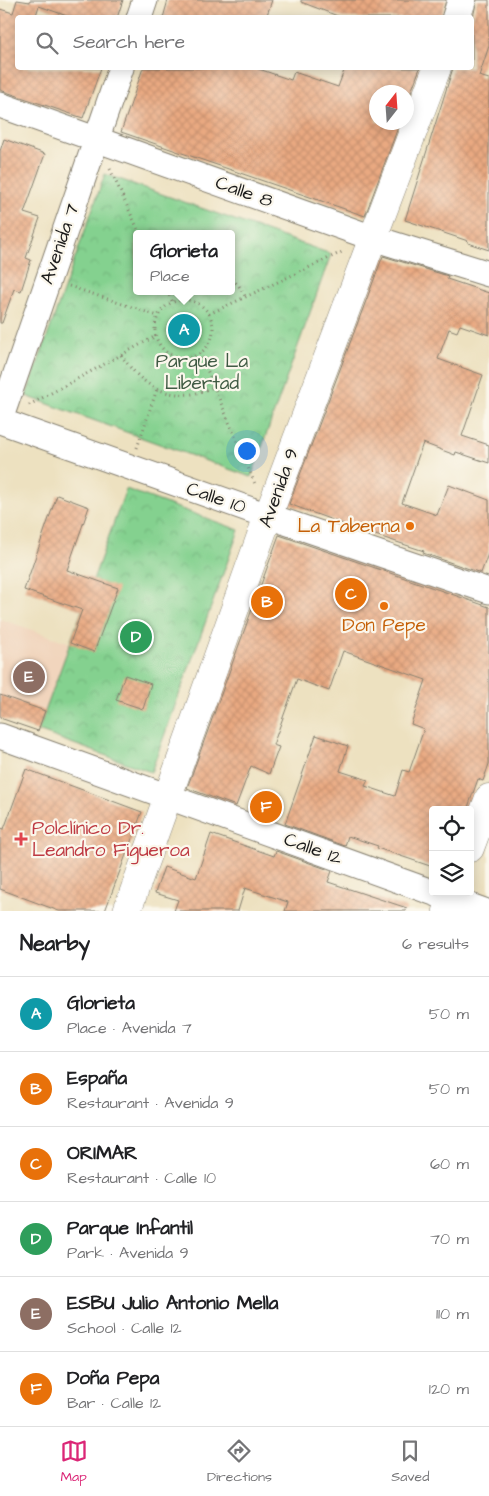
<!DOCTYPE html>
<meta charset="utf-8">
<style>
:root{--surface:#fff;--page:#f2f2f2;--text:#202124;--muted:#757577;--line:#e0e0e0;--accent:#db2777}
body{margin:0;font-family:"Architects Daughter",sans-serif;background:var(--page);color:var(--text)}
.controls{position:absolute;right:15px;bottom:15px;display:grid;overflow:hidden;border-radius:5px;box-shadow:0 2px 12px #0003}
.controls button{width:45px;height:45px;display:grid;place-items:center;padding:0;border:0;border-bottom:1px solid var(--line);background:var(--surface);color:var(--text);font:25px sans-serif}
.compass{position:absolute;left:369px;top:85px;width:45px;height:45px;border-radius:50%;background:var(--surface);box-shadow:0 2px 12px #0003;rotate:17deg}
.you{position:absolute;left:246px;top:450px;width:18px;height:18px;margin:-12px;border:4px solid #fff;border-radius:50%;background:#1a73e8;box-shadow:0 0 0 8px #1a73e833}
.badge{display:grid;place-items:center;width:32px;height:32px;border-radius:50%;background:var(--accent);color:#fff;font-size:16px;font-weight:700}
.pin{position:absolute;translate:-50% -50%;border:2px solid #fff;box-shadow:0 1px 5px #0006}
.popup{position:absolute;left:133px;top:230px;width:102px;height:65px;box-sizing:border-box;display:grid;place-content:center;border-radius:5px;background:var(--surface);filter:drop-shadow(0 1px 4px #0005);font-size:16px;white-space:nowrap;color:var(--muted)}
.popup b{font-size:19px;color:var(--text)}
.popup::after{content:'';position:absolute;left:50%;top:100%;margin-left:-10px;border:10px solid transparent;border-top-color:var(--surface)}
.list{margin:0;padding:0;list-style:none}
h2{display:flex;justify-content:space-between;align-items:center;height:65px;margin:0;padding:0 20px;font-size:21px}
h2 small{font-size:16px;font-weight:400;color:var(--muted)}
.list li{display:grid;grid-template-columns:32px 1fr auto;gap:15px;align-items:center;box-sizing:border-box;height:75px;padding:0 20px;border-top:1px solid var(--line)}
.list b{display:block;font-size:19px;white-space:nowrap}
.list p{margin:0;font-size:16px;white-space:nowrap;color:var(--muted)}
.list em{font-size:16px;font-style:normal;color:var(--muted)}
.icon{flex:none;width:28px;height:28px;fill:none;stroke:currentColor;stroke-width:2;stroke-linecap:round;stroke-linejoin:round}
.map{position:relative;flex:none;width:489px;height:911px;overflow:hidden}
.search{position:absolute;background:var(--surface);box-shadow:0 2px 12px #0003;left:15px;right:15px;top:15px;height:55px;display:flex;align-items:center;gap:12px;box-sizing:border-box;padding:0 18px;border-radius:5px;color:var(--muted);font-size:19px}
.sheet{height:515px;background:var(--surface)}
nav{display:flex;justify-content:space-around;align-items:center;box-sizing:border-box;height:70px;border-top:1px solid var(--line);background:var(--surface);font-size:14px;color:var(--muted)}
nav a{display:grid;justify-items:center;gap:2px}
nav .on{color:var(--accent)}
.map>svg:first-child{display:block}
.built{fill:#f1d5bd}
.park{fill:url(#park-crowns);stroke:#507656;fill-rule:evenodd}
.building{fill:url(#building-cross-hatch)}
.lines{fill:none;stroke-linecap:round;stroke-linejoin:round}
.minor-casing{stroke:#847e6e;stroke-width:27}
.major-casing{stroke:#847e6e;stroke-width:29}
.path{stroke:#847e6e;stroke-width:3;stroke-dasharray:1 4;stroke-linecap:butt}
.minor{stroke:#fff;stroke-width:25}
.major{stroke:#fff;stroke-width:28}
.food-dot{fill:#e8710a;stroke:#fbf7ec;stroke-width:2}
.health-dot{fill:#e0444e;stroke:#fbf7ec;stroke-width:2}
.labels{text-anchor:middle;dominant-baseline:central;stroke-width:4.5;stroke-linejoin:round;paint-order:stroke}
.street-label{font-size:19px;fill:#1c1c1c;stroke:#fbf7ec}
.park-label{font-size:19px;fill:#405b44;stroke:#fbf7ec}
.food-label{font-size:19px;fill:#c56008;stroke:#fbf7ec;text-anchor:end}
.health-label{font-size:19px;fill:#be3a42;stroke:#fbf7ec;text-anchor:start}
</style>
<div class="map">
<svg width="489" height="911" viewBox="0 0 489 911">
<defs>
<pattern id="park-crowns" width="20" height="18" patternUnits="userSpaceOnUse" patternTransform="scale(1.25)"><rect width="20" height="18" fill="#84d18f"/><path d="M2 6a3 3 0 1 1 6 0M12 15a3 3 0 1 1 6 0" fill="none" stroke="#71b37b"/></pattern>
<pattern id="building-cross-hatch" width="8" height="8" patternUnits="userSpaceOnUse" patternTransform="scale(1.25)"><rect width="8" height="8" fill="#e9a981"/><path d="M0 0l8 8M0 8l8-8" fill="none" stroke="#c7916f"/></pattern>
</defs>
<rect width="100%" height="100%" fill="#fbf7ec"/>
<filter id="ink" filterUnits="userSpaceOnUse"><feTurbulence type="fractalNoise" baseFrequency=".02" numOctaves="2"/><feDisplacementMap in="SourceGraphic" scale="10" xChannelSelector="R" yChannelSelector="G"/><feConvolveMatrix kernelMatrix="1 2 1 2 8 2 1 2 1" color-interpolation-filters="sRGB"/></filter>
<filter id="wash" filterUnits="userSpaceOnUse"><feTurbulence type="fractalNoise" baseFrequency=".0096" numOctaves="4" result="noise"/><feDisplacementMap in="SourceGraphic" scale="20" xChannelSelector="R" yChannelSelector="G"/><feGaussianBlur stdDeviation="1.12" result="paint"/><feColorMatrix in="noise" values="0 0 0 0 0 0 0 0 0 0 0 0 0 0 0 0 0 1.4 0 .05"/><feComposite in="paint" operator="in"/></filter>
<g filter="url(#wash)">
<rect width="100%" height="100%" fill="#ede1c0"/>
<path class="built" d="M 0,619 L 70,643 L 38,731 L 0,718 Z"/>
<path class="park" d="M 105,174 L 331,254 L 251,477 L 26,396 ZM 136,234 L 232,234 L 232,291 L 136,291 Z
M 126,489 L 239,530 L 151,772 L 38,731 Z"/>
<g id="blocks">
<path class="building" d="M 17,0 L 30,2 L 30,0 L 123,0 L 117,18 L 73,18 L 39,6 L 35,18 L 18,18 L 18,68 L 101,68 L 83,118 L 0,90 L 0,9 L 13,13 Z
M 168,0 L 272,0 L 266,18 L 163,18 Z
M 301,0 L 446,0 L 441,18 L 343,18 L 301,2 Z
M 477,0 L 489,0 L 489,46 L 479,76 L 489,79 L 489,250 L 468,243 L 468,241 L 405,220 L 453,68 L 472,68 L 472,21 Z
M 143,68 L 256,68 L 291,80 L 294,72 L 338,87 L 345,68 L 420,68 L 411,92 L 376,92 L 376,122 L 400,122 L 365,216 L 121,132 Z
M 4,139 L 45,154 L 24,213 L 40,218 L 26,258 L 31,260 L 21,291 L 14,289 L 2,323 L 0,323 L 0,151 Z
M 383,256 L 448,276 L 447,279 L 489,293 L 489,335 L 460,325 L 457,332 L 449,329 L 438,359 L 483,375 L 462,436 L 489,445 L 489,463 L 456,452 L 455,455 L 423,443 L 402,503 L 437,515 L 449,485 L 489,500 L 489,551 L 481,573 L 423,553 L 424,551 L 354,528 L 289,504 Z
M171 329a13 13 0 1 1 26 0a13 13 0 1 1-26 0Z
M 57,495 L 89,507 L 67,570 L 118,588 L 94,652 L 70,643 L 82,610 L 24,590 Z
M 279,535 L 489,607 L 489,764 L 483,781 L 478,779 L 467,810 L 433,810 L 433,867 L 377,848 L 378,846 L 348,836 L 345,846 L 285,824 L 316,735 L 348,746 L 340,771 L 368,780 L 365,786 L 395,796 L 403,770 L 409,772 L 424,729 L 411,724 L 426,680 L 343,651 L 329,691 L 297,679 L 273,745 L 279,747 L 269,774 L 251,766 L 236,806 L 187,788 Z
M 125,675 L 151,684 L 143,709 L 116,700 Z
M 0,695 L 45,711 L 38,731 L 0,718 Z
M 26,769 L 142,812 L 105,911 L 59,911 L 0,889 L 0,828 L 4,829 Z
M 211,834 L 274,856 L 276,851 L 332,871 L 328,882 L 407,908 L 406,911 L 285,911 L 288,902 L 245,888 L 238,911 L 174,911 L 178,900 L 155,893 L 164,867 L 196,878 Z"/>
</g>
</g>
<g filter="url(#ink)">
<use href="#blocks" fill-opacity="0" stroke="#847e6e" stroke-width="1"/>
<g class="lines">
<defs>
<path id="minor" d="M 139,18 L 145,0
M 0,105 L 373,238 L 489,274
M 0,420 L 121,68
M 0,421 L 268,516 L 489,591
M 0,736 L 484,911"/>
<path id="major" d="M 456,18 L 462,0
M 470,848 L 489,798
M 127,911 L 268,516 L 437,68
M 447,911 L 454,892"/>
</defs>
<use href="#minor" class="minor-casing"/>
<use href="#major" class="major-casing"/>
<path class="path" d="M 110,169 L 140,234
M 232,279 L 239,286 L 245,296
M 69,286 L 158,316
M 167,291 L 173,303
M155 329a29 29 0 1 1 58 0a29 29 0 1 1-58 0Z
M 209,314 L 342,252
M 200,353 L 255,484
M 121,355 C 139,381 158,397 192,394 C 199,393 207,389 214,387
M 29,405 L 156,336
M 137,448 L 157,389"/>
<use href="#minor" class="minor"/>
<use href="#major" class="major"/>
</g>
</g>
<g class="food-dot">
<circle cx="410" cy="526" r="5"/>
<circle cx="384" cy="606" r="5"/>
</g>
<path class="health-dot" d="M18.5 831.5h5v5h5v5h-5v5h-5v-5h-5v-5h5z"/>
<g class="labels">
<g class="street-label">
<text transform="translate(244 192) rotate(20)">Calle 8</text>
<text transform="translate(60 244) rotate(-71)">Avenida 7</text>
<text transform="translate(279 488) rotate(-70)">Avenida 9</text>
<text transform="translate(216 498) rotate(19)">Calle 10</text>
<text transform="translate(313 849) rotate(20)">Calle 12</text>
</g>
<g class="park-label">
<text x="202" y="361">Parque La<tspan x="202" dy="22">Libertad</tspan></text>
</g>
<g class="food-label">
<text x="400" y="526">La Taberna</text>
<text x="384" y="625" text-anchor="middle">Don Pepe</text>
</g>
<g class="health-label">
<text x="32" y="828">Polclínico Dr.<tspan x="32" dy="22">Leandro Figueroa</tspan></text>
</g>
</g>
</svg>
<div class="controls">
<button><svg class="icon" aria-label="locate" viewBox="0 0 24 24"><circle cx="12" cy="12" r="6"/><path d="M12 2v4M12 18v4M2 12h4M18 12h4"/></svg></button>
<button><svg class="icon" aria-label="layers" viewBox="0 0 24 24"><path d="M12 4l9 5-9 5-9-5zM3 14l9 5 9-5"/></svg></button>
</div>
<svg class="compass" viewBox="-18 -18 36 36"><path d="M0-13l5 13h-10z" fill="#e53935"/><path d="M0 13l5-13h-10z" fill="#757577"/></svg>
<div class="you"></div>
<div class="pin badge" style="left:184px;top:330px;background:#0f9aa8">A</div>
<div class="popup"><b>Glorieta</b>Place</div>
<div class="pin badge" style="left:267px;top:602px;background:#e8710a">B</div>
<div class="pin badge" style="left:351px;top:594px;background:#e8710a">C</div>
<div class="pin badge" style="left:136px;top:637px;background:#2e9e5b">D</div>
<div class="pin badge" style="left:29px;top:677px;background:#8d6e63">E</div>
<div class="pin badge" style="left:266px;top:807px;background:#e8710a">F</div>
<div class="search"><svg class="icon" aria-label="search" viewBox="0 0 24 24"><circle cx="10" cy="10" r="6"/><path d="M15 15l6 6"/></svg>Search here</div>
</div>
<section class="sheet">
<h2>Nearby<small>6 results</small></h2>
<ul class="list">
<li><span class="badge" style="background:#0f9aa8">A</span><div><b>Glorieta</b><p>Place · Avenida 7</p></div><em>50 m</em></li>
<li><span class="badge" style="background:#e8710a">B</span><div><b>España</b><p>Restaurant · Avenida 9</p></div><em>50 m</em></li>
<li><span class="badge" style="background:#e8710a">C</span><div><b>ORIMAR</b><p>Restaurant · Calle 10</p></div><em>60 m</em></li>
<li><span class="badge" style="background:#2e9e5b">D</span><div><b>Parque Infantil</b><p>Park · Avenida 9</p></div><em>70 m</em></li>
<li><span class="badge" style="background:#8d6e63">E</span><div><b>ESBU Julio Antonio Mella</b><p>School · Calle 12</p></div><em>110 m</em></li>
<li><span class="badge" style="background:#e8710a">F</span><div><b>Doña Pepa</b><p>Bar · Calle 12</p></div><em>120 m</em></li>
</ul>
</section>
<nav>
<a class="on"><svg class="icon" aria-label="map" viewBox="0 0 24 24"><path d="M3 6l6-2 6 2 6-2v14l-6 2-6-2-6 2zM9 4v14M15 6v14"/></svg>Map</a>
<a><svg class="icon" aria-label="directions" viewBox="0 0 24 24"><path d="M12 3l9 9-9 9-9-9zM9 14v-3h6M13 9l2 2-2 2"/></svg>Directions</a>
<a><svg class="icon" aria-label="saved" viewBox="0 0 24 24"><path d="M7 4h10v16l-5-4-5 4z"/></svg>Saved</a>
</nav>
